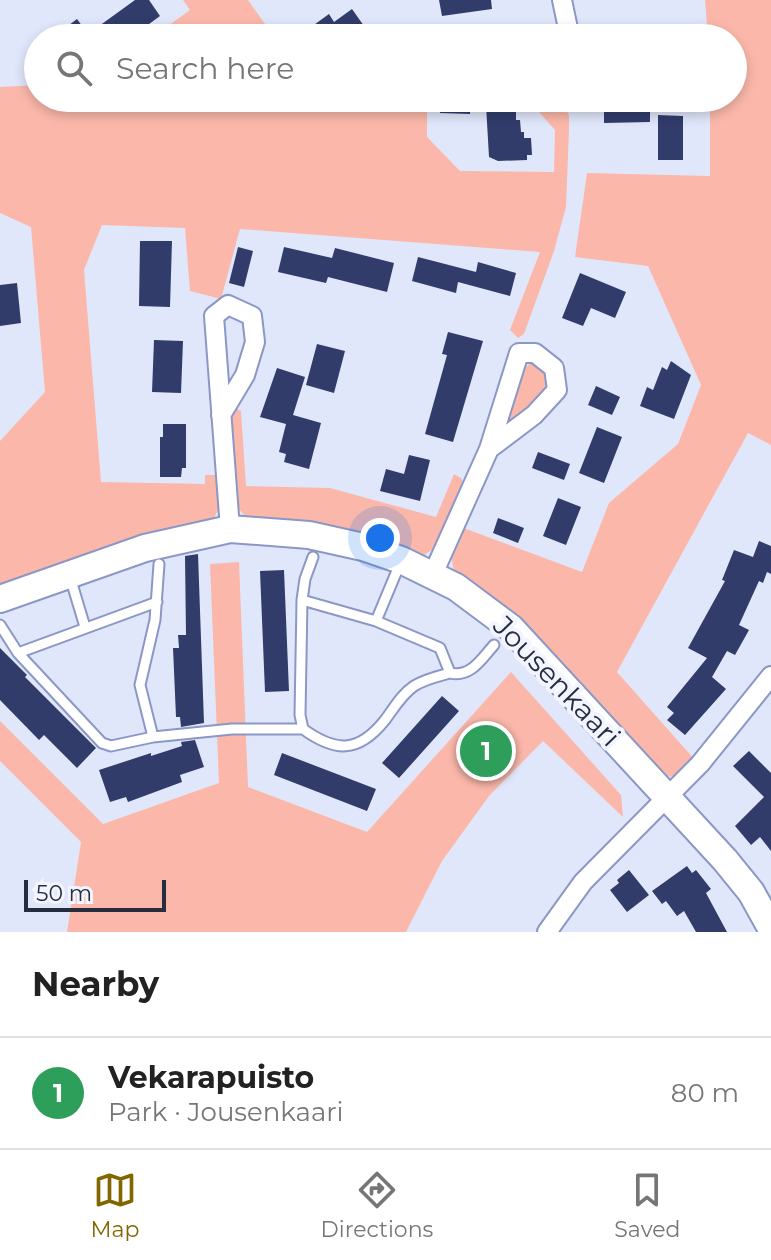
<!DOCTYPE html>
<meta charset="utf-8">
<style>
:root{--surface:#fff;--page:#f2f2f2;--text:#222;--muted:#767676;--line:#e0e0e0;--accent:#806700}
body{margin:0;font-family:Montserrat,sans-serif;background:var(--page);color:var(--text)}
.scale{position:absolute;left:24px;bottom:20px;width:142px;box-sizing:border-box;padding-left:8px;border:4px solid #272c3e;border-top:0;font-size:22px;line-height:28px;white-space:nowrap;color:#272c3e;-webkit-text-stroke:6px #f2f5ff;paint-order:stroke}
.you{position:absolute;left:380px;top:538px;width:28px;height:28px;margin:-20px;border:6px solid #fff;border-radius:50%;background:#1a73e8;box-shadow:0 0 0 12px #1a73e833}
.badge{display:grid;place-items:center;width:52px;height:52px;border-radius:50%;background:var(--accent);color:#fff;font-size:26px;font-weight:700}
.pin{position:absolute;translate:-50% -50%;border:4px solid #fff;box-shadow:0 2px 8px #0006}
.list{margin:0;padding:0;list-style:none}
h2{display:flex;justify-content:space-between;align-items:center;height:104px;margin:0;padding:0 32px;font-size:34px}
h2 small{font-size:26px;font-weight:400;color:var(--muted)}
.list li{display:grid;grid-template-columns:52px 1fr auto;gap:24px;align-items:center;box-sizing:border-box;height:112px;padding:0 32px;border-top:2px solid var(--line)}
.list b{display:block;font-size:30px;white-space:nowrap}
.list p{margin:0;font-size:26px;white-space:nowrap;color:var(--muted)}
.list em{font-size:26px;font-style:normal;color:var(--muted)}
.icon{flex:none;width:44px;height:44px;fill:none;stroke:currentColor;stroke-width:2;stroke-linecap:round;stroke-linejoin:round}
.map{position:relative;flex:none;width:771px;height:932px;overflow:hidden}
.search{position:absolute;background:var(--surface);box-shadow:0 4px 12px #0003;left:24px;right:24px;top:24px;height:88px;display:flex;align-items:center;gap:20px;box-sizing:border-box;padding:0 28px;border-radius:44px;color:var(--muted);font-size:30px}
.sheet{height:216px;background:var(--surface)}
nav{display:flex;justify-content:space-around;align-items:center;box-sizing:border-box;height:112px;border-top:2px solid var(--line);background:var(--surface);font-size:22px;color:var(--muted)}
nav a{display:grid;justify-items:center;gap:4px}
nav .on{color:var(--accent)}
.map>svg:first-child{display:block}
.green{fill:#fbb8aa}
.building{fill:#313c6b}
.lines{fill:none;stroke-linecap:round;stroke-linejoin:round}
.lane-casing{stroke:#8b97c5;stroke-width:13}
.street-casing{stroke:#8b97c5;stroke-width:22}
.secondary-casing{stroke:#8b97c5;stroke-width:30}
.lane{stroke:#fff;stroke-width:9}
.street{stroke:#fff;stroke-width:18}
.secondary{stroke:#fff;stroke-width:26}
.labels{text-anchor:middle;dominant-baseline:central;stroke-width:8;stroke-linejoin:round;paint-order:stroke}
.street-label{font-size:28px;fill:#272c3e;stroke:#f2f5ff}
</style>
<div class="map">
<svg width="771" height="932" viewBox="0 0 771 932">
<rect width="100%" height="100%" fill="#e1e7fb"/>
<path class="green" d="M 183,0 L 248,0 L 275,38 L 151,38 L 190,10 Z
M 705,0 L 771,0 L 771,445 L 748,433 L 617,672 L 695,760 L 677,776 L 666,777 L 454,572 L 451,555 L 461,527 L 582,572 L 609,503 L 678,444 L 701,385 L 648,266 L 575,257 L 587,173 L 710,176 L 710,98 L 733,98 L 733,38 L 708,38 Z
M 38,85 L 38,98 L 427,98 L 427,137 L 460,171 L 554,172 L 555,130 L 531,103 L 564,107 L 569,115 L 569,130 L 566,207 L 554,251 L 524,334 L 518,338 L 510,330 L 540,252 L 240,229 L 221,299 L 190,291 L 185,228 L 102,225 L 84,270 L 101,482 L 205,484 L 205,475 L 215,475 L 221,504 L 213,520 L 0,591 L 0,441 L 45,392 L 31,227 L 0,213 L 0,87 Z
M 534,361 L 550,370 L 553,385 L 542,399 L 501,433 L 523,369 Z
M 237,409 L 241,411 L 246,486 L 330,488 L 436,517 L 454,474 L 461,478 L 464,484 L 437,547 L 422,556 L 247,518 L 235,505 L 228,432 L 233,412 Z
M 239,562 L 248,787 L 367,832 L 511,672 L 621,795 L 623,817 L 543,741 L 489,796 L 442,861 L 406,932 L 67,932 L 81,842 L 0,761 L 0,721 L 103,824 L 219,783 L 210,564 Z"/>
<path class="building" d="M 135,0 L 149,0 L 160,16 L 130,38 L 52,38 L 77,19 L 88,34 Z
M 439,0 L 491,0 L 492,9 L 442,16 Z
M 352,9 L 364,26 L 347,38 L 296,38 L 329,14 L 334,22 Z
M 440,98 L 471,98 L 470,114 L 440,113 Z
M 604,98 L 650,98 L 650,122 L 604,123 Z
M 486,105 L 516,105 L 516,120 L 520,120 L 521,132 L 524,132 L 524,138 L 531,138 L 532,155 L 527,155 L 527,160 L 498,161 L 489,157 Z
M 658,115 L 683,116 L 683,160 L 658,160 Z
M 140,241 L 172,241 L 170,307 L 139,306 Z
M 238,247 L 253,251 L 244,287 L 229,283 Z
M 284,247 L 332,258 L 335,248 L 394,263 L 387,292 L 328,277 L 326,283 L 278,272 Z
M 418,257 L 476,272 L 478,262 L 516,273 L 510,296 L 458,282 L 456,293 L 412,281 Z
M 580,273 L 626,292 L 615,318 L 591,308 L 583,326 L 562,318 Z
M 17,283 L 21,323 L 0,326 L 0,285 Z
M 448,332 L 483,341 L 453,442 L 425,434 L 447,355 L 442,354 Z
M 154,340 L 183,341 L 181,393 L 152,392 Z
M 317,344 L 345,351 L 334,393 L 306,385 Z
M 671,361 L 691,375 L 674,419 L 640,406 L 647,387 L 653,390 L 662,367 L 667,370 Z
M 277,368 L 305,377 L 293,415 L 321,423 L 309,469 L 284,462 L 286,454 L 279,452 L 286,424 L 260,417 Z
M 596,386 L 620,397 L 612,415 L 588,405 Z
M 163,424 L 186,424 L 186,468 L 182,468 L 181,477 L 160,477 L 160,437 L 163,437 Z
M 597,427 L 622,437 L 604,483 L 579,473 Z
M 538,452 L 570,464 L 564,480 L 532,468 Z
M 409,455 L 430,460 L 420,501 L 380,491 L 386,469 L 404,474 Z
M 558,498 L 581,507 L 566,545 L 543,536 Z
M 498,518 L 524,528 L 518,543 L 493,533 Z
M 759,541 L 771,546 L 771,574 L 767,572 L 763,583 L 759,581 L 739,625 L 749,630 L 735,655 L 727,651 L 712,677 L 726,689 L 685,735 L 667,720 L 674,713 L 667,707 L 707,658 L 688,648 L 725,581 L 722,580 L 734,550 L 753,557 Z
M 198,554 L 204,723 L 181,727 L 180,717 L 176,717 L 173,648 L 179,648 L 178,635 L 186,635 L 185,556 Z
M 284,570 L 289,691 L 265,692 L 260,571 Z
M 0,648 L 27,675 L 25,677 L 96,748 L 77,768 L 44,735 L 39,740 L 0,700 Z
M 442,696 L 459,711 L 399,778 L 382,763 Z
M 195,740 L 204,767 L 180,775 L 182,782 L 128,802 L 126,797 L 110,802 L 99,770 L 151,753 L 151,756 L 182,746 L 181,742 Z
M 749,751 L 771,773 L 771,851 L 760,837 L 751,845 L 735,826 L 764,797 L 733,766 Z
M 282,753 L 376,789 L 367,811 L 274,775 Z
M 687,866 L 692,873 L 696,870 L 711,889 L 706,893 L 727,932 L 696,932 L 684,911 L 677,916 L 666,901 L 662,904 L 652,891 Z
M 629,870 L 649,895 L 627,912 L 610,890 L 619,883 L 617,880 Z"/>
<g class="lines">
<defs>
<path id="lane" d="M 313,557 L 305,579 L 302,600 L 376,621 L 440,648 L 450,673 C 471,678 482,658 494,645
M 70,577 L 85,627
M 302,600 L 300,715 L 303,729 C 335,752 358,754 385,720 C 394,708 402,694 414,686 C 425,679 439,676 450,673
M 376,621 L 401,561
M 0,625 L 18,653 L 102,743 L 111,746 L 153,737 L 140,685 L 155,620 L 159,564
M 18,653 L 157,602
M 153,737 L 232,729 L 303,729"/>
<path id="street" d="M 562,0 L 570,38
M 576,98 L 576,101
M 221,415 L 245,375 L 255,342 L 252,316 L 228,305 L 214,316 L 230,529
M 433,574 L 489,449 L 519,353 L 535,353 L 554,368 L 557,390 L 534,415 L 489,449
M 547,932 L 583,882 L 700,764 L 771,676"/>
<path id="secondary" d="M 0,599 L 145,548 L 230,529 L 309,535 L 363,547 L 401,560 L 456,587 L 511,628 L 725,860 L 751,892 L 771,928"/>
</defs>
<use href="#lane" class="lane-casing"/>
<use href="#street" class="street-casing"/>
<use href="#secondary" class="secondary-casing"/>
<use href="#lane" class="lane"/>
<use href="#street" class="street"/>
<use href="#secondary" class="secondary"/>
</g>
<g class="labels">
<g class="street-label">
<text transform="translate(557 681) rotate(46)">Jousenkaari</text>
</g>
</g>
</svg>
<div class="scale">50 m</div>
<div class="you"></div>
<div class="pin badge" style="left:486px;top:751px;background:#2e9e5b">1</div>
<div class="search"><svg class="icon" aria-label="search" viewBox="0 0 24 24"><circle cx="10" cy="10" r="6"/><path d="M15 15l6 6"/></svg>Search here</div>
</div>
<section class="sheet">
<h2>Nearby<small></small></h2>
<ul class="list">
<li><span class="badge" style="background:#2e9e5b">1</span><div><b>Vekarapuisto</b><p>Park · Jousenkaari</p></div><em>80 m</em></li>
</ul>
</section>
<nav>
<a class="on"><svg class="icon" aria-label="map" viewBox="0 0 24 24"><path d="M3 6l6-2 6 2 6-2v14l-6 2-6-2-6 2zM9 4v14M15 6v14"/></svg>Map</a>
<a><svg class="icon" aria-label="directions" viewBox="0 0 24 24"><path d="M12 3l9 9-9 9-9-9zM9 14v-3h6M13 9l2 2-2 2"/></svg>Directions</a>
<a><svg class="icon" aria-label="saved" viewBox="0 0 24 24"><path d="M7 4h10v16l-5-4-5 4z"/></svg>Saved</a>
</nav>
